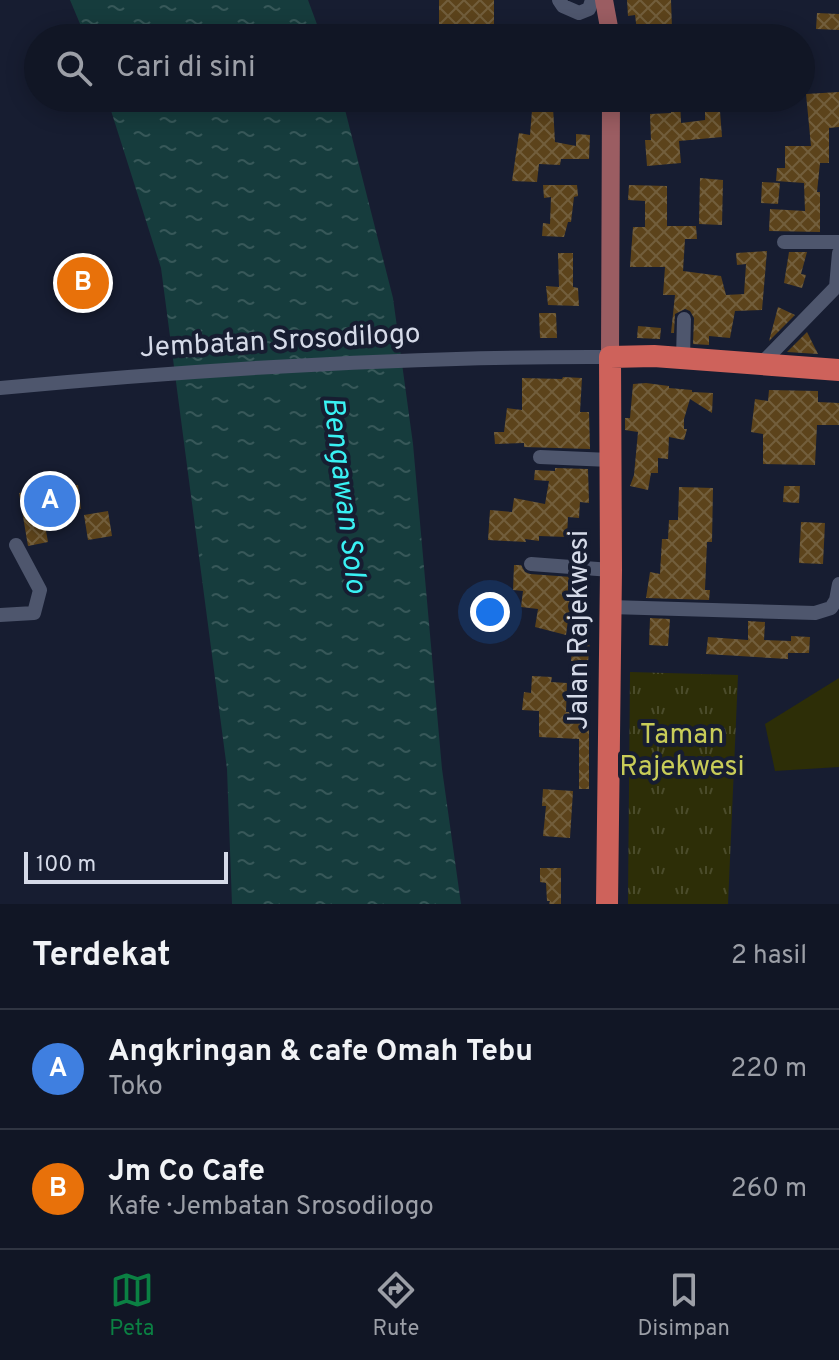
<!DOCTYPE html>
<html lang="id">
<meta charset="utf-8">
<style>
:root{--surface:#111625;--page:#1e2332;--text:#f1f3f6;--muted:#9c9fa7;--line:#303542;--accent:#0b8043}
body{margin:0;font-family:Overpass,sans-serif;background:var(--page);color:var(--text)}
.scale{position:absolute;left:24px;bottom:20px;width:204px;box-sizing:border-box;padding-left:8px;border:4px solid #d5dae8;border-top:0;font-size:22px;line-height:28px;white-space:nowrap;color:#d5dae8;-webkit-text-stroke:6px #171d31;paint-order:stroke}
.you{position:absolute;left:490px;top:612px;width:28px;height:28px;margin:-20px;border:6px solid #fff;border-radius:50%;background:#1a73e8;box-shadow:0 0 0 12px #1a73e833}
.badge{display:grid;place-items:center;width:52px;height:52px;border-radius:50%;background:var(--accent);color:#fff;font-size:26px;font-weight:700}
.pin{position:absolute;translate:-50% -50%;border:4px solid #fff;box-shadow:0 2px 8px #0006}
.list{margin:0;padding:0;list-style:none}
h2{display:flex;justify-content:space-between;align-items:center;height:104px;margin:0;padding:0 32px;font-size:34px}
h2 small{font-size:26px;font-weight:400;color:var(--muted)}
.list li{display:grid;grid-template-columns:52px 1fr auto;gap:24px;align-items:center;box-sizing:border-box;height:120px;padding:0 32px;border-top:2px solid var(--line)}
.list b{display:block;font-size:30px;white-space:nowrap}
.list p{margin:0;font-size:26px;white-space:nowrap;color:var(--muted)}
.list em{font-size:26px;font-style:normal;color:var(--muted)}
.icon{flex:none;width:44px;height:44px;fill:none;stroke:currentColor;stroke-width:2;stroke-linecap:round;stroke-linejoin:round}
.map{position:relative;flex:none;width:839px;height:904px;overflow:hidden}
.search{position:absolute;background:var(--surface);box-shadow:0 4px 20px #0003;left:24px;right:24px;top:24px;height:88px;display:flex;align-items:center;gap:20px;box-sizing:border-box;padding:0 28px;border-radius:44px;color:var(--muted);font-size:30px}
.sheet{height:344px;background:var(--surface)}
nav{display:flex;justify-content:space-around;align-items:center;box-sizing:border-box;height:112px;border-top:2px solid var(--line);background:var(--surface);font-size:22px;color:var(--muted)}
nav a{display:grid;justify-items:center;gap:4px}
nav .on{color:var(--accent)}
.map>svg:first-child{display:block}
.green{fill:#2d2e07}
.park{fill:url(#park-tufts)}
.water{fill:url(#water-ripples)}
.building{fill:url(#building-cross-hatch)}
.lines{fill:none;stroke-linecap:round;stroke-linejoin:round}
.minor{stroke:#4e566d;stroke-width:14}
.major{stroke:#9b5d62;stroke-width:18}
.highway{stroke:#ce625b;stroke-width:22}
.labels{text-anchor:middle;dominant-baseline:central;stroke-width:8;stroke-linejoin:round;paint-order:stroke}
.street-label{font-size:28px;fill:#d5dae8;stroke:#171d31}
.park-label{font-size:28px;fill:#c8cc58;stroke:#171d31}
.water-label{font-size:30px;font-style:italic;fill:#39f1f3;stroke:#171d31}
</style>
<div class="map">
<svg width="839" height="904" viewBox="0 0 839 904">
<defs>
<pattern id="park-tufts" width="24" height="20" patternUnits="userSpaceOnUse" patternTransform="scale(2)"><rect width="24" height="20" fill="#2d2e07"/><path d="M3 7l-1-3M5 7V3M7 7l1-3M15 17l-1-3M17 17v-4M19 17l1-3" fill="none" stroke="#4b4c2b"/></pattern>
<pattern id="water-ripples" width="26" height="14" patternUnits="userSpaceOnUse" patternTransform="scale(2)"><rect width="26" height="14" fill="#163c3d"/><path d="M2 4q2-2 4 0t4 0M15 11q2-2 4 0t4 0" fill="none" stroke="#375859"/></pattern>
<pattern id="building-cross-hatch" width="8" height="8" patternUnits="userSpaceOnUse" patternTransform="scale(2)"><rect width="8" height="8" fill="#5c431b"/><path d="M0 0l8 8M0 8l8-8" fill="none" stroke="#725e3c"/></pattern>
</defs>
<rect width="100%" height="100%" fill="#171d31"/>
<path class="green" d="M 839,678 L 839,767 L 775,771 L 765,724 Z"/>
<path class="park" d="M 630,672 L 738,675 L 728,904 L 628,904 Z"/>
<path class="water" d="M 70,0 L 308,0 L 322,38 L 86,38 Z
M 107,98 L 342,98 L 393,298 L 413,444 L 442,769 L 461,904 L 232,904 L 227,769 L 161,268 Z"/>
<path class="building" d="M 439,0 L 494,0 L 494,38 L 439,38 Z
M 627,0 L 671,0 L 672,28 L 666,28 L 665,38 L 638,38 L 635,15 L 628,16 Z
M 817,13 L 839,14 L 839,30 L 816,29 Z
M 839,92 L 839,127 L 829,128 L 829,163 L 820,163 L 817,192 L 820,192 L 820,232 L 769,231 L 770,209 L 805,211 L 804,183 L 776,181 L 777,168 L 785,168 L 785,146 L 811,146 L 806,94 Z
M 533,98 L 575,98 L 574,110 L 553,107 L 555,142 L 576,146 L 576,134 L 590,135 L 589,159 L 561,159 L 560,165 L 539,164 L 537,182 L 512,181 L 519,133 L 530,135 Z
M 669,98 L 680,98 L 681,123 L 705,120 L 705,98 L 719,98 L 722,137 L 679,141 L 681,163 L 647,166 L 645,140 L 651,140 L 650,114 L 671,113 Z
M 700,178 L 723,180 L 722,225 L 699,224 Z
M 762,182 L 780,183 L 778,204 L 761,203 Z
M 543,185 L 577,185 L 578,196 L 574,197 L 571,222 L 568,222 L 564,237 L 542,236 L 543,223 L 550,224 L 551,197 L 544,198 Z
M 629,185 L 667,186 L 667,226 L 696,226 L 697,239 L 685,239 L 683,271 L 721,276 L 726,295 L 744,294 L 746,264 L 737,265 L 736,253 L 767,251 L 762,310 L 735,311 L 730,338 L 709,336 L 709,345 L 693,344 L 694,318 L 690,311 L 685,309 L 675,314 L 674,333 L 671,333 L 675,295 L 663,295 L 665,267 L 630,267 L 633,227 L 645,227 L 645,201 L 628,200 Z
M 789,252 L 807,252 L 801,274 L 806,275 L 802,288 L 784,283 Z
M 558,253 L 573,253 L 573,287 L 578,288 L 579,306 L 548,305 L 546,286 L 559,287 Z
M 82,256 L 99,304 L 83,309 L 67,262 Z
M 778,307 L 795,315 L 769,341 Z
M 539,313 L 556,313 L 557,338 L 540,338 Z
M 638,326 L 661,328 L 660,339 L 637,338 Z
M 807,332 L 818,354 L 787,352 Z
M 563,377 L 582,378 L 580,412 L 589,412 L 590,449 L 524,447 L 524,443 L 495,444 L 494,432 L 504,432 L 507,408 L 522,410 L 522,378 L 562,379 Z
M 646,383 L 669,386 L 669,388 L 692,390 L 692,392 L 713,393 L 712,413 L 690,399 L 684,419 L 684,429 L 687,429 L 684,440 L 669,437 L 668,459 L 658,458 L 658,473 L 651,473 L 648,490 L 630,486 L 634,475 L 638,432 L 625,430 L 625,418 L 630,418 L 633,384 Z
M 769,390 L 818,391 L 818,402 L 839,403 L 839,425 L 817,425 L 815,465 L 763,464 L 763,434 L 751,432 L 755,399 L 768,401 Z
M 555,468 L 588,469 L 589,503 L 580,502 L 579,518 L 568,517 L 567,537 L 539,536 L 539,541 L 525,539 L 526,542 L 488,540 L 490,510 L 512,512 L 514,498 L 545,504 L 549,481 L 534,480 L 535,470 L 555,471 Z
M 78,485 L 81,509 L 43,514 L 48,542 L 28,546 L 19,493 Z
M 784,486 L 800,486 L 799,503 L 783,502 Z
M 679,487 L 713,488 L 712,542 L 707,542 L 705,590 L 710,590 L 709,600 L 646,598 L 650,572 L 660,574 L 662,539 L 668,539 L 669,520 L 678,520 Z
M 108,511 L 112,536 L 88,540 L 84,515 Z
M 801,522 L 825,523 L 823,564 L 799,563 Z
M 514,565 L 521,565 L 525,572 L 530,574 L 585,578 L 586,614 L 569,612 L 566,635 L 535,627 L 538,609 L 521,607 L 523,591 L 513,590 Z
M 650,618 L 670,619 L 668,646 L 649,645 Z
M 748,621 L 765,622 L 764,640 L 791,641 L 791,636 L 810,637 L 809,653 L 788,653 L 788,659 L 706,654 L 708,637 L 748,640 Z
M 573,637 L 590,638 L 588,663 L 571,661 Z
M 532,676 L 552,677 L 551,682 L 567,683 L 566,712 L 575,712 L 575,720 L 589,720 L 589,789 L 579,789 L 579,739 L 539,737 L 539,711 L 522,710 L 524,692 L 531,693 Z
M 543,789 L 573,791 L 570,838 L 543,836 L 546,806 L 542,806 Z
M 540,868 L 561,868 L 561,904 L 549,904 L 550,901 L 547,901 L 546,883 L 540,882 Z"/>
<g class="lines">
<path class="minor" d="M 559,0 L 563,6 L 579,13 L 589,9 L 592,0
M 784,242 L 839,242
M 836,287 L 839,253
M 683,358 L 684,319
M 762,363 L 839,284
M 0,388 C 202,369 406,356 610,357
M 540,457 L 610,460
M 531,564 L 611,570
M 610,607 L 815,613 L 831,608 L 836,600 L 839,584
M 0,615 L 34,613 L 40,590 L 16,545"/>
<path class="major" d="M 604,0 L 611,38
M 610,357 L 611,98"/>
<path class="highway" d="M 607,904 L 611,570 L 610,357 L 654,356 L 839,370"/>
</g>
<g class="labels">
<g class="street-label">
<text transform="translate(280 342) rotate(-3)">Jembatan Srosodilogo</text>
<text transform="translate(580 630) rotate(-90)">Jalan Rajekwesi</text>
</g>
<g class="park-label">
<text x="682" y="736">Taman<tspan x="682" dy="32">Rajekwesi</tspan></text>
</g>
<g class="water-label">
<text transform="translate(343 495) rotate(83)">Bengawan Solo</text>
</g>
</g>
</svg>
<div class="scale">100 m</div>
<div class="you"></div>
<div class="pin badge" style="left:50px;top:501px;background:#3f7fe0">A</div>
<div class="pin badge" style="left:83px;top:283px;background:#e8710a">B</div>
<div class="search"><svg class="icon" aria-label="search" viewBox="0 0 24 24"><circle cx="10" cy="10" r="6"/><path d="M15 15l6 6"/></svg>Cari di sini</div>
</div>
<section class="sheet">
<h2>Terdekat<small>2 hasil</small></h2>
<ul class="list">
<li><span class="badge" style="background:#3f7fe0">A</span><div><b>Angkringan &amp; cafe Omah Tebu</b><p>Toko</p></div><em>220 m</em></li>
<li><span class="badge" style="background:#e8710a">B</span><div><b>Jm Co Cafe</b><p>Kafe · Jembatan Srosodilogo</p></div><em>260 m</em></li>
</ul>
</section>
<nav>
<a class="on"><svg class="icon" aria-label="map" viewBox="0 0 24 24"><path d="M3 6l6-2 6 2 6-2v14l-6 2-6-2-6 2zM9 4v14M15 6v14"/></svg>Peta</a>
<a><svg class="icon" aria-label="directions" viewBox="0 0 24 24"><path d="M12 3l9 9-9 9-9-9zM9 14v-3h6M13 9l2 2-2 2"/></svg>Rute</a>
<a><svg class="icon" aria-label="saved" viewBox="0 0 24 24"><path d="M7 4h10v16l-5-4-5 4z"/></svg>Disimpan</a>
</nav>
